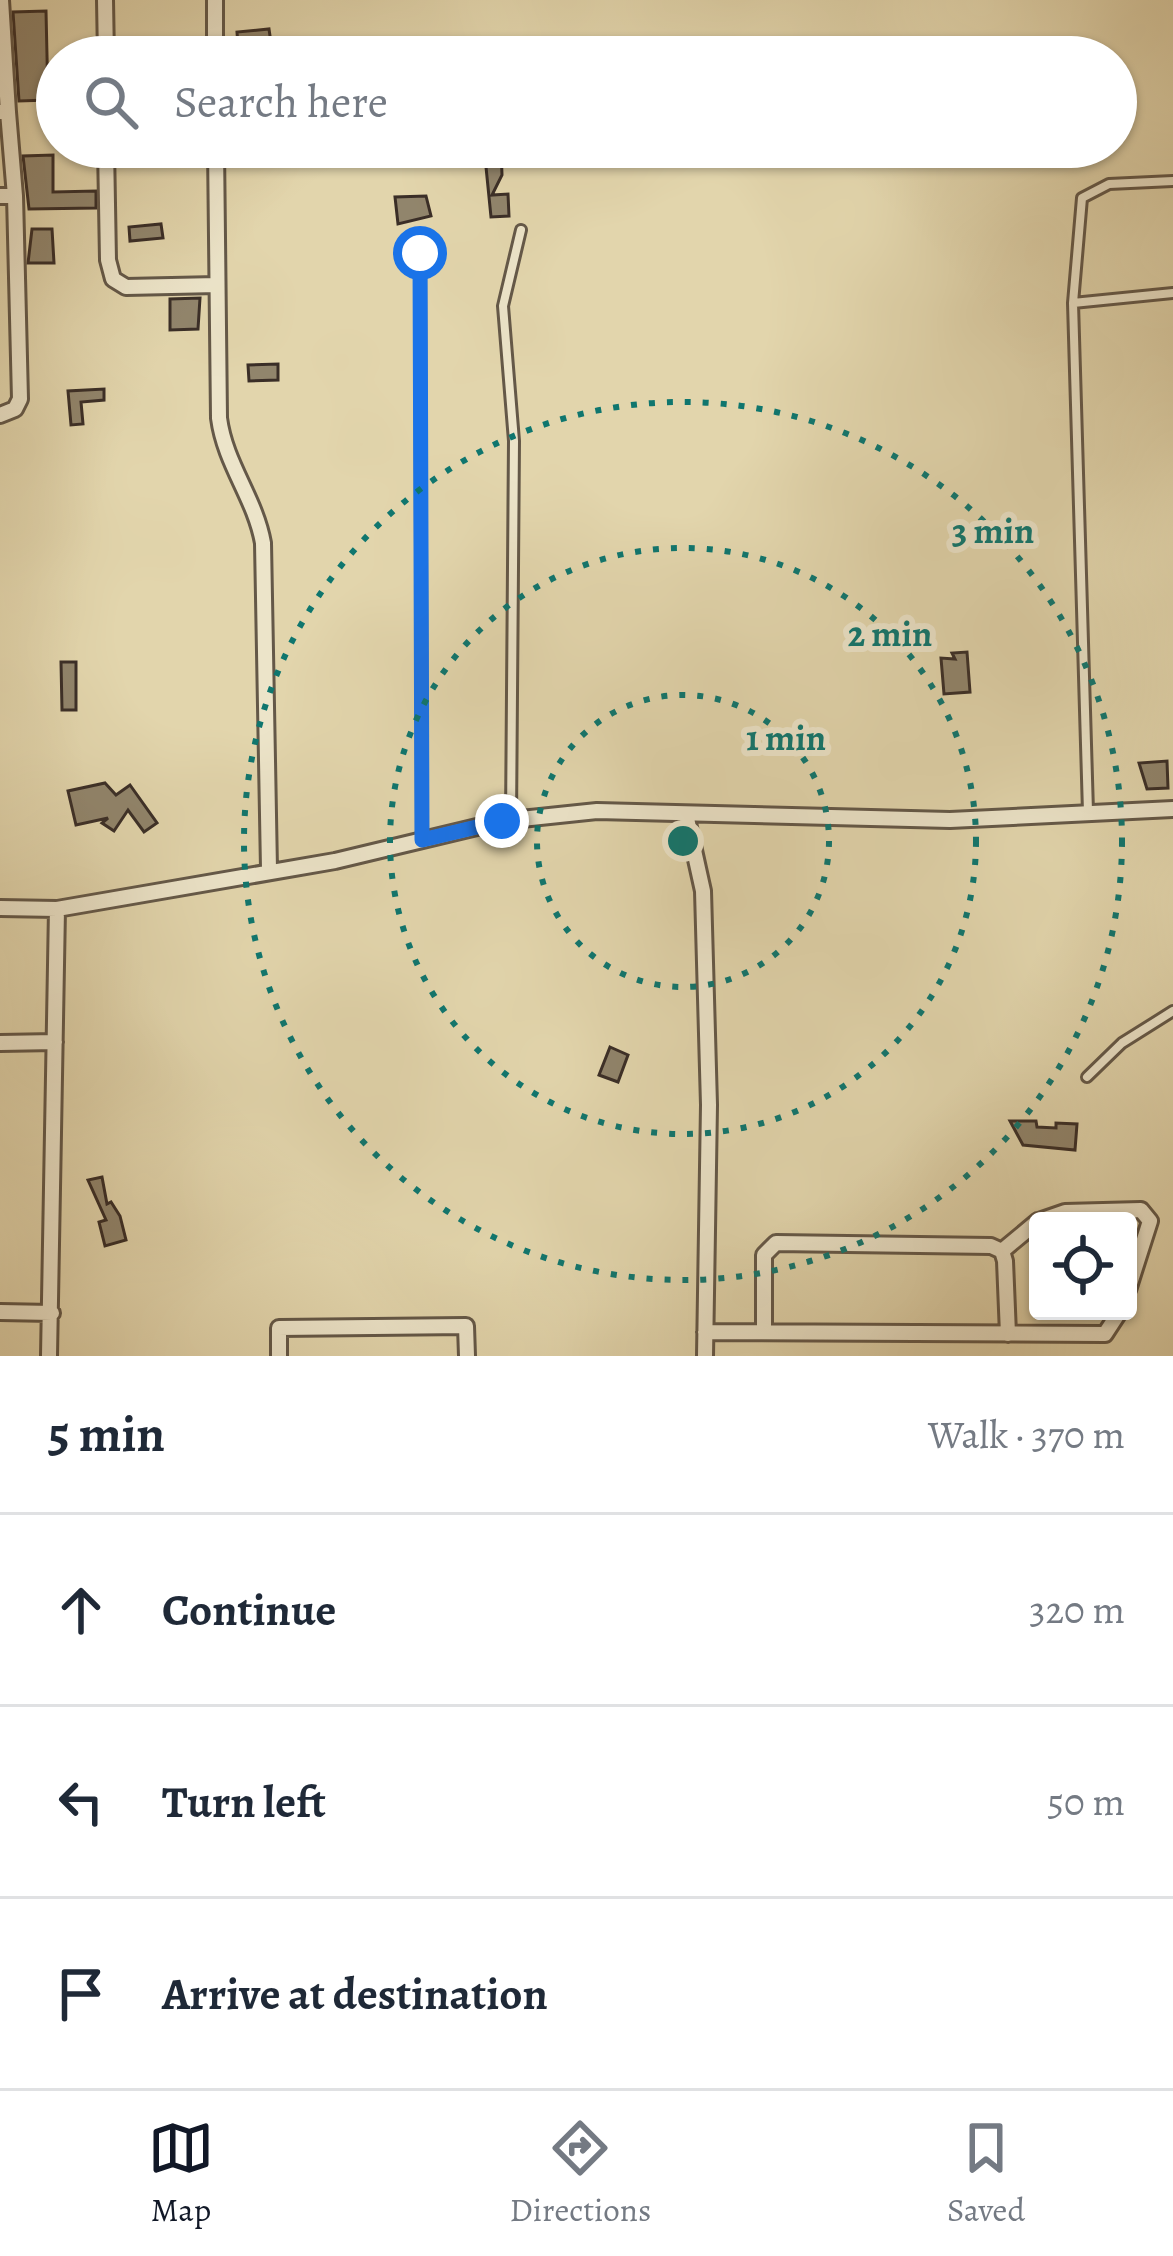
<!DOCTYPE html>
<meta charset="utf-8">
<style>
:root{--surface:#fff;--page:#f6f6f7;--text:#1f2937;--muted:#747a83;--line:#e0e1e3;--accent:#111827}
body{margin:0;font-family:Alegreya,serif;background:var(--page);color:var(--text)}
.controls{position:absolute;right:36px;bottom:36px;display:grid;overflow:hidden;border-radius:12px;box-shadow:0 3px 9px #0004}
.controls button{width:108px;height:108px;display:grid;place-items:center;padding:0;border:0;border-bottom:3px solid var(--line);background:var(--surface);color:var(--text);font:60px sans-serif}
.stop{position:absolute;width:36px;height:36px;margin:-27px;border:9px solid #1a73e8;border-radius:50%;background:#fff}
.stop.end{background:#1a73e8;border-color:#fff;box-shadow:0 3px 12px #0008}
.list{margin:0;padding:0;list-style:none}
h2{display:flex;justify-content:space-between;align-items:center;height:156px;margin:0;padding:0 48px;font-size:51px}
h2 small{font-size:39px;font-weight:400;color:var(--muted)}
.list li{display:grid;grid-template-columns:78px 1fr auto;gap:36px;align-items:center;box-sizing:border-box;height:192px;padding:0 48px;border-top:3px solid var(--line)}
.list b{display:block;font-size:45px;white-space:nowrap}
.list em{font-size:39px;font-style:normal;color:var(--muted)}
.icon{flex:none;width:66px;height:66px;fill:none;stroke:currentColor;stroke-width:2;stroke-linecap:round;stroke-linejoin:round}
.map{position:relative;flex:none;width:1173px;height:1356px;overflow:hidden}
.search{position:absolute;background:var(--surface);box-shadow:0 3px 9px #0004;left:36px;right:36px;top:36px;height:132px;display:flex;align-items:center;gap:30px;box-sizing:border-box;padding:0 42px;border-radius:66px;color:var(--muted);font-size:45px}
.sheet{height:732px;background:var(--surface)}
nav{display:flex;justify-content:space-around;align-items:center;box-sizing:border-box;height:168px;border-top:3px solid var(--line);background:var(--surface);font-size:33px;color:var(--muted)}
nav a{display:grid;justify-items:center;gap:6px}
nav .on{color:var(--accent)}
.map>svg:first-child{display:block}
.building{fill:#91856c;stroke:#3a2e27;stroke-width:3}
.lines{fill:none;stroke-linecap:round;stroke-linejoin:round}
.lane-casing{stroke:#645848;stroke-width:14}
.street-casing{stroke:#645848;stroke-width:20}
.lane{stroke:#ece4c9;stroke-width:8}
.street{stroke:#ece4c9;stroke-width:14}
.route{stroke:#1a73e8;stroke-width:15}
.ring{fill:none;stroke:#0f766e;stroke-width:6;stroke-dasharray:6 12}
.centre{fill:#0f766e;stroke:#ece4c9;stroke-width:6}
.ring-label{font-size:36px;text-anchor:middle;font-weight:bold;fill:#0f766e;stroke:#ece4c9;stroke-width:12;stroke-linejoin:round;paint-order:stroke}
</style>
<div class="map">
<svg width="1173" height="1356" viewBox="0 0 1173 1356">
<rect width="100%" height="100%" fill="#e2d5ac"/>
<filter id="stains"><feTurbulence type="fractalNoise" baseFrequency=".00167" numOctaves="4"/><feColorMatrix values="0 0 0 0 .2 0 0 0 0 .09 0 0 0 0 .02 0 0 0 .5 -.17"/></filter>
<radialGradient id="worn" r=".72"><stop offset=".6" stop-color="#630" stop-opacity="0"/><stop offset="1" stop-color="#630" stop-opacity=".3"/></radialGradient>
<path class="building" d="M 46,11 L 48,100 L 19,101 L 13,12 Z
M 269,29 L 271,43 L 238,46 L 237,32 Z
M 484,147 L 501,147 L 502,175 L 492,195 L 508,194 L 509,216 L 491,217 Z
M 53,155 L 53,192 L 96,191 L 96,208 L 29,209 L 23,156 Z
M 426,196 L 431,216 L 398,224 L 395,197 Z
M 161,224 L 163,238 L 130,241 L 129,227 Z
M 32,229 L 52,229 L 54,263 L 28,263 Z
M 200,298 L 198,329 L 170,330 L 170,299 Z
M 278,364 L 278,380 L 249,381 L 248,365 Z
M 104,389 L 104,400 L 81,402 L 83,424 L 71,425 L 68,391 Z
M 967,652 L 970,692 L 944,694 L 941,658 L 955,659 L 952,653 Z
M 61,662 L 76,662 L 76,710 L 62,710 Z
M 1167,761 L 1168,788 L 1147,789 L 1139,763 Z
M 105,783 L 116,795 L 130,785 L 157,823 L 144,832 L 128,810 L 114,831 L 102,823 L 108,818 L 76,825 L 68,791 Z
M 610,1047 L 628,1055 L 618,1082 L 599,1075 Z
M 1010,1121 L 1036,1121 L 1037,1127 L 1056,1128 L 1056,1123 L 1077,1124 L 1075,1150 L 1023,1145 Z
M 102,1177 L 107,1204 L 111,1202 L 120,1216 L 126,1240 L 105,1246 L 99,1222 L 106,1220 L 88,1180 Z"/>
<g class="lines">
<defs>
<path id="lane" d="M 420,253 L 422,839
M 1073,303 L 1082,198 L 1109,184 L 1173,181
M 1088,812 L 1073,303 L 1173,293
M 511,819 L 514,441 L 503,306 L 521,230
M 1087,1077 L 1122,1043 L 1173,1011"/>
<path id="street" d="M 105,0 L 106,57
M 215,0 L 215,57
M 0,112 L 8,112 L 1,0
M 8,112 L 15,196
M 106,147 L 108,260 L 113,279 L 126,287 L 217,285
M 216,147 L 219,418 C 225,464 255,498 263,543 L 269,869
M 0,196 L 15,196 L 20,399 L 15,409 L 0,415
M 686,814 L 703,891 L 709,1105 L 705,1356
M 0,908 L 57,909 L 335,861 L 502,821 L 597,811 L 950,820 L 1173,809
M 0,1043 L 55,1042
M 1039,1221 L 1065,1212 L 1141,1210 L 1150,1221 L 1128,1290
M 1002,1251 L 1038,1221
M 0,1312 L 52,1313
M 764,1330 L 764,1255 L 776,1243 L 991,1246 L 1002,1251 L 1005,1261 L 1008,1334
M 705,1332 L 1105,1334 L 1120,1311
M 49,1356 L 57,909
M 279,1356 L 279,1328 L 466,1326 L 467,1356"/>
</defs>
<use href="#lane" class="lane-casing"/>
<use href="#street" class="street-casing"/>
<use href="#lane" class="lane"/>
<use href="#street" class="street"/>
</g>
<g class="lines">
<path class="route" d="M 420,253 L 422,840 L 502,821"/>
</g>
<g class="ring">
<circle cx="683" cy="841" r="146"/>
<circle cx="683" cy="841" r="293"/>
<circle cx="683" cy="841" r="439"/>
</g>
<circle cx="683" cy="841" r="18" class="centre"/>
<g class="ring-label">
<text x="993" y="543">3 min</text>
<text x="890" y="646">2 min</text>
<text x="786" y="750">1 min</text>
</g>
<rect width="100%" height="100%" filter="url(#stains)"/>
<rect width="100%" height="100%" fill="url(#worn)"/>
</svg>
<div class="controls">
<button><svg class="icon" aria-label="locate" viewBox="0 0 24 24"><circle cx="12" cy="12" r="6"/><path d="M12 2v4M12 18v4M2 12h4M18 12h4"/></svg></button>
</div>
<div class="stop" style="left:420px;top:253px"></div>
<div class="stop end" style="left:502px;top:821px"></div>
<div class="search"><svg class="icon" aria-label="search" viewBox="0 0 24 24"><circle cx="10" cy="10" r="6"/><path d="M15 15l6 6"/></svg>Search here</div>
</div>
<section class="sheet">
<h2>5 min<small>Walk · 370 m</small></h2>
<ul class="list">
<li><svg class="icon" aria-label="ahead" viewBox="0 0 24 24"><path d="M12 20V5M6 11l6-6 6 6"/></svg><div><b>Continue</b></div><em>320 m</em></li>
<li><svg class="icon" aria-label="left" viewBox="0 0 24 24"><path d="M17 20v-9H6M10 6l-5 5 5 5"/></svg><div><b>Turn left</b></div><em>50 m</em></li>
<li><svg class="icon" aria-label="arrive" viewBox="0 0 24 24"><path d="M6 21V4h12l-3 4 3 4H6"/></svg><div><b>Arrive at destination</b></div></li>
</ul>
</section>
<nav>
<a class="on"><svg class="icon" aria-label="map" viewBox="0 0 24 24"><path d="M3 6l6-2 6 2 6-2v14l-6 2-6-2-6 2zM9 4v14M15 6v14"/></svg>Map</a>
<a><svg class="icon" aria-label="directions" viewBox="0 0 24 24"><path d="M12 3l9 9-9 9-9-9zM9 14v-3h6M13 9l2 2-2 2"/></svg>Directions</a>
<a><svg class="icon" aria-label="saved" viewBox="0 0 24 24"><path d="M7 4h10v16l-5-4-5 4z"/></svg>Saved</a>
</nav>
